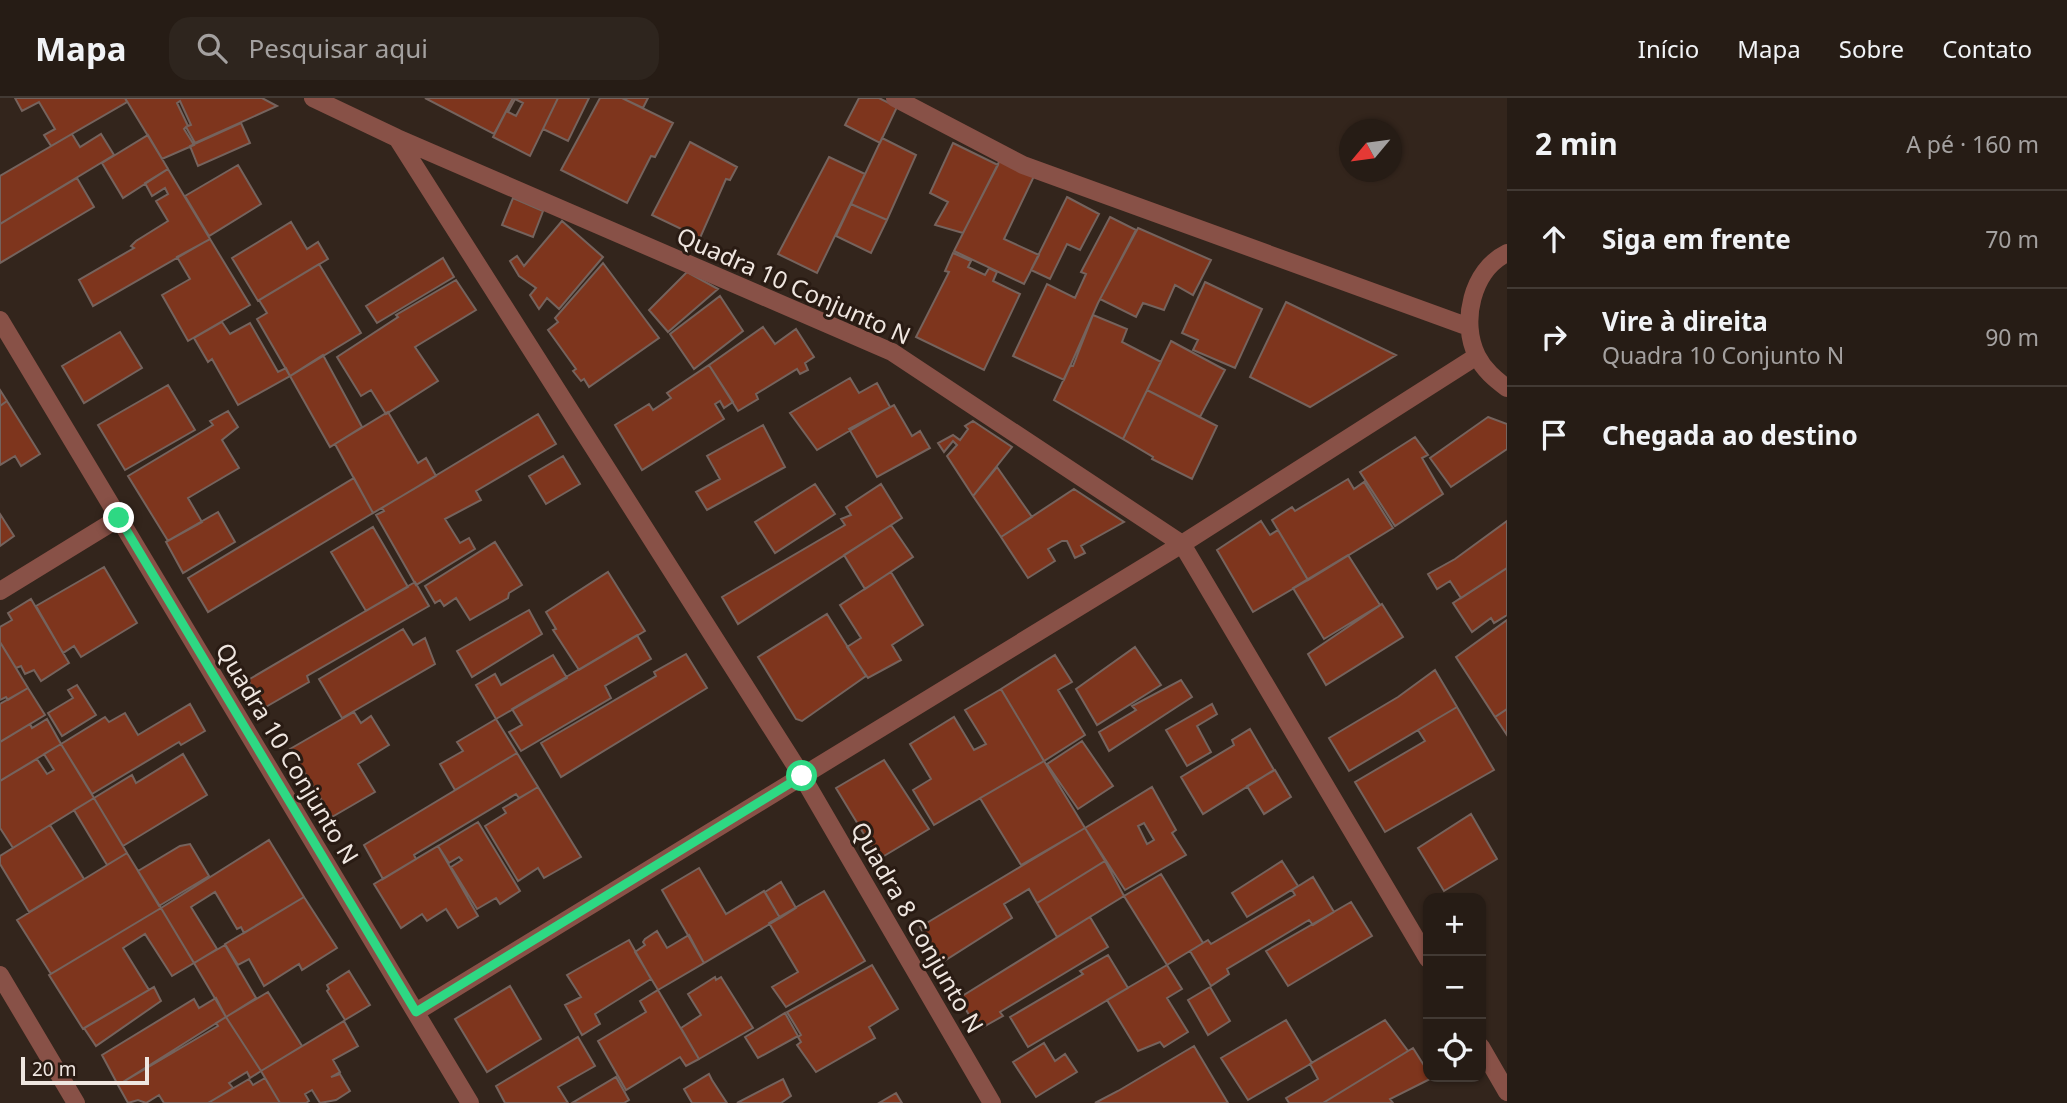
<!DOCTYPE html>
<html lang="pt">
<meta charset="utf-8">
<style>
:root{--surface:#261c15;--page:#2e251e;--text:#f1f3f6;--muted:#a4a1a0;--line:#423a34}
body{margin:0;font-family:"Noto Sans",sans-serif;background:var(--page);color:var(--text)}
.controls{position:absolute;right:21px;bottom:21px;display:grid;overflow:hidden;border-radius:14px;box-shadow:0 2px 5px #0004}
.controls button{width:63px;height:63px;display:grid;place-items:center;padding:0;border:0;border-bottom:2px solid var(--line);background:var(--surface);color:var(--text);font:35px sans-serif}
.compass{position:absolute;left:1339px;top:21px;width:63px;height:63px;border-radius:50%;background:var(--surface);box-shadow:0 2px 5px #0004;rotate:241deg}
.scale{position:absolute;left:21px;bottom:18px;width:128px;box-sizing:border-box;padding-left:7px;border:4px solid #efe6e0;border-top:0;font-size:19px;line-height:24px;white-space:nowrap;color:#efe6e0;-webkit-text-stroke:5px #291b13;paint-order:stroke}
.stop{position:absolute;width:21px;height:21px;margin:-16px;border:5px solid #2ed883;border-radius:50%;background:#fff}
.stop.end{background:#2ed883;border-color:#fff;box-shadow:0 2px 7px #0008}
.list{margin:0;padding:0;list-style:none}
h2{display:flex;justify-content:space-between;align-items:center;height:91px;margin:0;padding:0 28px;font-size:30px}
h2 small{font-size:23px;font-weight:400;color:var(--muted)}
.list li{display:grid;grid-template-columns:46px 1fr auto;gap:21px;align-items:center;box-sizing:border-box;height:98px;padding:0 28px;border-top:2px solid var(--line)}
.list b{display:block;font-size:26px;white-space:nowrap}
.list p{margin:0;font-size:23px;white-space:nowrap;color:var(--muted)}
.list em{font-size:23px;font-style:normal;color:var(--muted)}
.icon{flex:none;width:38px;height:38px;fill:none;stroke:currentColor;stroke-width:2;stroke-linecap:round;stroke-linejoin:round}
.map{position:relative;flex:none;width:1507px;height:1005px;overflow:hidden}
header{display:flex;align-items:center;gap:42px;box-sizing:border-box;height:98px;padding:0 35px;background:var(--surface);border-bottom:2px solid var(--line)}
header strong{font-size:33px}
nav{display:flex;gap:38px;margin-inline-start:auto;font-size:24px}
.search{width:490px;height:63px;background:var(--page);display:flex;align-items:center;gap:18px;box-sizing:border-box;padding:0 24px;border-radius:21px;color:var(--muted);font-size:26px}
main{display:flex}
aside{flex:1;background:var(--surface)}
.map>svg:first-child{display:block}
.building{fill:#7e351d;stroke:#75635d;stroke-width:2;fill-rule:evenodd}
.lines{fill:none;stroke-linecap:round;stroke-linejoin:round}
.street{stroke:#885147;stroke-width:18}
.route{stroke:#2ed883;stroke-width:9}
.labels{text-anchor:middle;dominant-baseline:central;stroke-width:6;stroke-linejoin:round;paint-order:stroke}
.street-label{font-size:24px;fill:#efe6e0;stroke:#291b13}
</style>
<header>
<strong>Mapa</strong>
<div class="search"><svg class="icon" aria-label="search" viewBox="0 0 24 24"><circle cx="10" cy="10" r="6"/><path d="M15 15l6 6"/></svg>Pesquisar aqui</div>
<nav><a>Início</a><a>Mapa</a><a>Sobre</a><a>Contato</a></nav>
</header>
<main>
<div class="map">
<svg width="1507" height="1005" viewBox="0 0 1507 1005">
<rect width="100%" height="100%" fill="#33251c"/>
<path class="building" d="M 15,0 L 125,0 L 127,4 L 51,48 L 44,37 L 55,31 L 39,4 L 22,13 Z
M 125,0 L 262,0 L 277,8 L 195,45 L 186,29 L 184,31 L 194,47 L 162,61 ZM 180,3 L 191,27 L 188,28 L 177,5 Z
M 425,0 L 513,0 L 494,36 Z
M 513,0 L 558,0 L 530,58 L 493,39 ZM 515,1 L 523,5 L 516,18 L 508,14 Z
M 558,0 L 589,0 L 568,43 L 543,31 Z
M 600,0 L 622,0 L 673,25 L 655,59 L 651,58 L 627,105 L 561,72 Z
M 622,0 L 648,0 L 643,10 Z
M 859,0 L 879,0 L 897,9 L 880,45 L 845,27 Z
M 241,25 L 250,45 L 198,68 L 190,48 Z
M 72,36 L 80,49 L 101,36 L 114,57 L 0,126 L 0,78 Z
M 148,37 L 168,71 L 123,100 L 102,65 Z
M 882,40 L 916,57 L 887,122 L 851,106 Z
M 690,44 L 737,69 L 730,82 L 726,81 L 700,140 L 652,117 Z
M 953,45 L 998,67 L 963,135 L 935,127 L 948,104 L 930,95 Z
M 1002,58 L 1036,74 L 1004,141 L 1039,157 L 1024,186 L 954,153 Z
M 829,59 L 865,76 L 817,175 L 778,156 Z
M 238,67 L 261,106 L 209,138 L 185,98 Z
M 168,71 L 210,141 L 93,208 L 79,182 L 134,150 L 131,148 L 136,143 L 168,123 L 156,103 L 168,96 L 165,90 L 152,98 L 145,85 Z
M 77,80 L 94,109 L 0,165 L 0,126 Z
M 1067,99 L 1099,116 L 1080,152 L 1067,146 L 1050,181 L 1031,172 Z
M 513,100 L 543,113 L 533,139 L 502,127 Z
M 851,106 L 887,122 L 871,155 L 836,138 Z
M 1110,119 L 1136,132 L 1098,205 L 1064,282 L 1013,258 L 1047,186 L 1075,200 L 1086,176 L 1081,174 Z
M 562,123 L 603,159 L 559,211 L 547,200 L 539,211 L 530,197 L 536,190 L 519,178 L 510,163 L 517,158 L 524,168 Z
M 291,124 L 307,151 L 318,144 L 328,161 L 258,203 L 232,160 Z
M 1138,130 L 1211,162 L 1193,197 L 1175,187 L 1164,212 L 1143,205 L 1136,219 L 1100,201 Z
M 210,141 L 250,207 L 188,243 L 162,197 L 190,181 L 177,159 Z
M 953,155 L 971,163 L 968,169 L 985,177 L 989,170 L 997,174 L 993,183 L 1020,196 L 984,272 L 916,239 L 949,174 L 945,173 Z
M 443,160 L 454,179 L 377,225 L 366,208 Z
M 603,165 L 659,240 L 589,289 L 584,281 L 581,283 L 573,273 L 576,271 L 548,232 L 558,224 L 555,220 Z
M 319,166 L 361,235 L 290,278 L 257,221 L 267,215 L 259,202 Z
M 687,174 L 718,191 L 668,234 L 649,212 Z
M 456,182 L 476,212 L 415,249 L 438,283 L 386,316 L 371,292 L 361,298 L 337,259 L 398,219 L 396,217 Z
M 1205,184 L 1262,211 L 1235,270 L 1193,252 L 1198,242 L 1182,235 Z
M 720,198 L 743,233 L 694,271 L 670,236 Z
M 1286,204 L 1396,257 L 1310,309 L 1250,279 Z
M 1093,217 L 1127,231 L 1122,244 L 1161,264 L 1123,341 L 1054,302 L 1070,268 L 1073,268 Z
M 222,224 L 230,236 L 250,225 L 278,274 L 286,270 L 290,278 L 238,307 L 212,261 L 208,264 L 194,240 Z
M 763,229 L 775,246 L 796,231 L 814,259 L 805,265 L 808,272 L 800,276 L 797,271 L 756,296 L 758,301 L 738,313 L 709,267 Z
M 120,234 L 142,270 L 84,305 L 62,268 Z
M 1171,243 L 1225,272 L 1200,319 L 1147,292 Z
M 323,257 L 362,329 L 330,349 L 290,278 Z
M 709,267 L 733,304 L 724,310 L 720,303 L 715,306 L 724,321 L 642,372 L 615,327 L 649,306 L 653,312 L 671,300 L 667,295 Z
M 850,280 L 859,295 L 877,285 L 890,309 L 817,352 L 790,315 Z
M 168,287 L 195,332 L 125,372 L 98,327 Z
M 0,292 L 7,303 L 0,308 Z
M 1147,292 L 1217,328 L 1192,381 L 1152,361 L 1153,359 L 1123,341 Z
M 7,303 L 40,356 L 21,368 L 15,358 L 0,367 L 0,308 Z
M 894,307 L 912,338 L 920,333 L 930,350 L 877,379 L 849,331 Z
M 228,313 L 238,329 L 222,342 L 239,370 L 188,400 L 202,424 L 168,443 L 128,378 L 213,327 L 210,323 Z
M 388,314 L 418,365 L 426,360 L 436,378 L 373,415 L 335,346 Z
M 538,316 L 556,346 L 476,393 L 481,402 L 445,421 L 460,445 L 469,440 L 475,451 L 416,487 L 376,417 L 384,413 L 382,410 Z
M 1488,319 L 1507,326 L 1507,351 L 1451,389 L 1430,360 Z
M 973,323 L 1012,349 L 973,398 L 947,358 L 957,347 L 953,343 L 944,354 L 938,345 L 953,337 L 960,342 L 968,331 L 965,328 Z
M 763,327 L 785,369 L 707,412 L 696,394 L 720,381 L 707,358 Z
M 1415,339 L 1428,357 L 1422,360 L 1443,396 L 1395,428 L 1360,374 Z
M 563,358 L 580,386 L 546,406 L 529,378 Z
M 997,369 L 1032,419 L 1001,439 L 973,398 Z
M 354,380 L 373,415 L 208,514 L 188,480 Z
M 1348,381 L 1354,391 L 1364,384 L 1393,430 L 1308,482 L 1272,422 L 1292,409 L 1295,413 Z
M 815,386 L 835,416 L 775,455 L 755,424 Z
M 881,386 L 902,420 L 738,526 L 722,499 L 845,427 L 841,421 L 851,417 L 846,409 Z
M 1074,391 L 1124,424 L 1081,448 L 1085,455 L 1075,460 L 1067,443 L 1062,443 L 1048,451 L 1055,463 L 1028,480 L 1001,439 Z
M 218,414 L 235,444 L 183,475 L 166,444 Z
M 0,416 L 14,438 L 0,448 Z
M 1261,423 L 1270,437 L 1278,432 L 1308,482 L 1253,514 L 1217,452 Z
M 1507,423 L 1507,470 L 1461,500 L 1450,483 L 1437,491 L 1428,476 L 1455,461 Z
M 891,427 L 913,459 L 865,491 L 844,457 Z
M 373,429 L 408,489 L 366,513 L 331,454 Z
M 495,444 L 522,487 L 509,495 L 508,500 L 470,522 L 456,500 L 444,508 L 440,502 L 435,505 L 425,488 Z
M 1348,457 L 1380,507 L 1324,541 L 1293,490 Z
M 104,469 L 137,525 L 81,559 L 74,548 L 63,555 L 36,508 Z
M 1507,470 L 1507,517 L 1494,525 L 1491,520 L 1472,534 L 1453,505 Z
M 608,474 L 645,533 L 579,572 L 553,532 L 556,531 L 546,514 Z
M 891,474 L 923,527 L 892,547 L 901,562 L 868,580 L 847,549 L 861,540 L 840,507 Z
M 415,484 L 429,508 L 307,578 L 309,584 L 264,610 L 248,582 Z
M 31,501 L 69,565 L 41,583 L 34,572 L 25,576 L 21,568 L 16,570 L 0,544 L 0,529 L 12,522 L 8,515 Z
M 1382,506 L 1403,539 L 1326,587 L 1308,556 Z
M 529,512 L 542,536 L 472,579 L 457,553 Z
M 827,516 L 866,578 L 802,623 L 796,621 L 758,559 Z
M 1507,522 L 1507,611 L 1495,619 L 1456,559 Z
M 403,531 L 413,547 L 425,540 L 435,566 L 342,620 L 319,581 Z
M 637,537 L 651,561 L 605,588 L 611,600 L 521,653 L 509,634 L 522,627 L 512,611 Z
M 0,544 L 28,590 L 8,602 L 6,599 L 0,602 Z
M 1135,549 L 1161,587 L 1097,627 L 1076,591 Z
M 686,556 L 707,590 L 561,679 L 541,645 L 656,578 L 654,574 Z
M 553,557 L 567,580 L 496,621 L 476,587 L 495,576 L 501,587 Z
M 1055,557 L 1072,584 L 1058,592 L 1085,637 L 1044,663 L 1001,591 Z
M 1435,572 L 1457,609 L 1349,673 L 1329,640 L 1398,599 Z
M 1181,582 L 1192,599 L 1109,653 L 1099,634 L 1136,612 L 1132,608 Z
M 77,587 L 96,617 L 62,638 L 48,615 L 73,600 L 68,592 Z
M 28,590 L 45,617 L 0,644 L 0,606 Z
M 1001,591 L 1044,663 L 934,727 L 913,692 L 931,681 L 910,646 L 954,619 L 974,652 L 986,646 L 965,612 Z
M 190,606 L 205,633 L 181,647 L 179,644 L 92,696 L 61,646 L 105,619 L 109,624 L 125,615 L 138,637 Z
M 1212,606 L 1217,616 L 1197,628 L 1211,654 L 1187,668 L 1166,632 Z
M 1457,609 L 1494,672 L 1385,734 L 1355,684 L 1425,643 L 1418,632 Z
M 1507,611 L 1507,637 L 1495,619 Z
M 354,614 L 361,625 L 371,618 L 389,647 L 358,666 L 375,694 L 332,719 L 290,651 Z
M 47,621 L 61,646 L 0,683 L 0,644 L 30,626 L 32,630 Z
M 496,621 L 517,655 L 455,692 L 440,666 L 463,653 L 457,644 Z
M 1250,631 L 1274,672 L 1203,716 L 1181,679 L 1234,647 L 1232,642 Z
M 1082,643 L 1113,688 L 1078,711 L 1047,666 Z
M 61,646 L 94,700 L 13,750 L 0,730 L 0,683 L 37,661 L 47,676 L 54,672 L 44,656 Z
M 517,655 L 538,689 L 519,700 L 516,696 L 414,757 L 416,761 L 383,781 L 364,747 Z
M 183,656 L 207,697 L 123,748 L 94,700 L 132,677 L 136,685 Z
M 884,662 L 929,731 L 879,761 L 836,690 Z
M 1044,663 L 1085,730 L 1021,767 L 980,700 Z
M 1275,672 L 1291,699 L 1264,716 L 1247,688 Z
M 538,689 L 581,759 L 544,780 L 538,770 L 518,783 L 485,728 L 506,715 L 503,710 Z
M 1152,689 L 1176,732 L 1172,735 L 1186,757 L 1125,792 L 1085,730 ZM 1144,725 L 1154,742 L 1147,746 L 1138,728 Z
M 94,700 L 127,755 L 107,767 L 74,712 Z
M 1471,716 L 1497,761 L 1444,793 L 1418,750 Z
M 478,724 L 520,793 L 500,806 L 496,800 L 477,811 L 451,769 L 462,762 L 459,759 L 449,765 L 438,748 Z
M 50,727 L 84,781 L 29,814 L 0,766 L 0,758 Z
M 1085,730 L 1105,763 L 1037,805 L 1029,791 L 1004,806 L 1012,820 L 941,865 L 920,829 Z
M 269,742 L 304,799 L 244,835 L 241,829 L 237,831 L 215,794 L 191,809 L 217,851 L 194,865 L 161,810 Z
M 190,746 L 209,778 L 159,808 L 138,773 L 180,748 Z
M 438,748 L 478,818 L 458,830 L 446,811 L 427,823 L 422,816 L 401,830 L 374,786 Z
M 127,755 L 161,810 L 51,876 L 17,822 Z
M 1105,763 L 1124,798 L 1057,839 L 1037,805 Z
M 1282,763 L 1298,788 L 1247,819 L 1232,795 Z
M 699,770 L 726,816 L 764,793 L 780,820 L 704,865 L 662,792 Z
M 1161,776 L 1203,845 L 1167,867 L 1124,798 Z
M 1313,779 L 1334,814 L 1313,827 L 1309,822 L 1227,871 L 1229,876 L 1211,888 L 1190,853 L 1208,842 L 1211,846 L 1295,797 L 1292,792 Z
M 781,784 L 796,810 L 780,820 L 765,794 Z
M 824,793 L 865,863 L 786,909 L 772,889 L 798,874 L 769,825 Z
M 304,799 L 337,850 L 302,872 L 299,866 L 264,888 L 249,861 L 238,867 L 225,846 Z
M 1351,804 L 1372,838 L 1288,888 L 1266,853 Z
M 161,810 L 194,865 L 172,878 L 145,836 L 123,850 L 149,892 L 83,931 L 49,877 Z
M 1090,819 L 1108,849 L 1000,914 L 1003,918 L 978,932 L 959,900 Z
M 657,833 L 667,850 L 689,837 L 704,865 L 658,892 L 635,854 L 645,847 L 643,844 L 645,841 Z
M 629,842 L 651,881 L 595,916 L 600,926 L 582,937 L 565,907 L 581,899 L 567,877 Z
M 225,847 L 256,900 L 226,919 L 194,865 Z
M 1108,857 L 1128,890 L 1028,949 L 1010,919 L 1083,876 L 1080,873 Z
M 872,867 L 898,911 L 869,929 L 875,940 L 816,974 L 797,947 L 801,944 L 798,939 L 801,937 L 787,914 Z
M 1167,867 L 1182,891 L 1167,900 L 1188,934 L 1164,949 L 1160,944 L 1138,953 L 1107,902 Z
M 349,873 L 370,907 L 345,922 L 327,893 L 329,891 L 327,887 Z
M 715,879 L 716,882 L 721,879 L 753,930 L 699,961 L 681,930 L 701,917 L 688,896 Z
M 510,888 L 541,941 L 487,974 L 455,921 Z
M 154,889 L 161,903 L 96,948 L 84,930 Z
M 1210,889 L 1230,923 L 1208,937 L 1188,902 Z
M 658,892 L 699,961 L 686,968 L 680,959 L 626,992 L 598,943 L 646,914 L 640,903 Z
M 268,894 L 302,948 L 261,973 L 226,919 Z
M 216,900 L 226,919 L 118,987 L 102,957 L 194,901 L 199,910 Z
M 785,915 L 798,938 L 758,960 L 745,939 Z
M 226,919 L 261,973 L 250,980 L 247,974 L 229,985 L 233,990 L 208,1005 L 164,1005 L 159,997 L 146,1005 L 138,1002 L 128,1005 L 118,987 L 218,928 L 216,925 Z
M 1286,922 L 1312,965 L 1248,1002 L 1221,960 Z
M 1385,922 L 1408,953 L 1323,1005 L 1289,1005 L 1286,1000 L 1318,981 L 1310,966 Z
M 344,923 L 358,948 L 333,962 L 340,974 L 331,979 L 340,976 L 350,993 L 336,1002 L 320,1005 L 312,992 L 305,996 L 309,1003 L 306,1005 L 280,1005 L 261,973 Z
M 578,939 L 595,968 L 558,989 L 568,1005 L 505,1005 L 496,988 Z
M 1044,945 L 1055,963 L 1065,956 L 1077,974 L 1036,999 L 1013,964 Z
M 1194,948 L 1228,1005 L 1095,1005 L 1118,993 Z
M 1413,950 L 1432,980 L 1390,1001 L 1393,1005 L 1323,1005 Z
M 709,976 L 712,982 L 727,1005 L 692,1005 L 684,991 Z
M 616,979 L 629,1002 L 624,1005 L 572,1005 Z
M 265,980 L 280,1005 L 208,1005 L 249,981 L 253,987 Z
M 783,981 L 791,998 L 781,1005 L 737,1005 Z
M 896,995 L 902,1005 L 879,1005 Z"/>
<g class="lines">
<path class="street" d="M 313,0 L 397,40 L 892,254 L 1182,446 L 1428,861
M 895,0 L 1023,67 L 1469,229
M 397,40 L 802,678 L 992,1005
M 1507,155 C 1472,172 1460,224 1477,258 C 1484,272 1495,281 1507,290
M 0,222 L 470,1005
M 0,493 L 119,420
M 0,877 L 76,1005
M 416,914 L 1182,446 L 1477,258
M 1481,949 L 1507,994"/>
</g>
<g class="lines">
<path class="route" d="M 119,420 L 416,914 L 802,678"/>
</g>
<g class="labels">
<g class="street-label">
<text transform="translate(794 187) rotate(24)">Quadra 10 Conjunto N</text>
<text transform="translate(288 655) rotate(59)">Quadra 10 Conjunto N</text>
<text transform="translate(918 829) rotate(60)">Quadra 8 Conjunto N</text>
</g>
</g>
</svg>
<div class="controls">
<button>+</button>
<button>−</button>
<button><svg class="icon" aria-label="locate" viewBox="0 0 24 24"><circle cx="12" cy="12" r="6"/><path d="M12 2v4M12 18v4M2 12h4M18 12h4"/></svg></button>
</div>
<svg class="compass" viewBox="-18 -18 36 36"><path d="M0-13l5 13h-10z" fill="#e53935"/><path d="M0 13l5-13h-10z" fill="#a4a1a0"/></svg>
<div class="scale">20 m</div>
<div class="stop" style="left:802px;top:678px"></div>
<div class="stop end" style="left:119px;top:420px"></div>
</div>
<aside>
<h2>2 min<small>A pé · 160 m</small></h2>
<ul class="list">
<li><svg class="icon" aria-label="ahead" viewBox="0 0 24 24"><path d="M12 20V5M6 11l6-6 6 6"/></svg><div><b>Siga em frente</b></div><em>70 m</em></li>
<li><svg class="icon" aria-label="right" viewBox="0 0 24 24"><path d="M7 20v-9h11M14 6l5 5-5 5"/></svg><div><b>Vire à direita</b><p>Quadra 10 Conjunto N</p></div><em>90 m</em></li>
<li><svg class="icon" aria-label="arrive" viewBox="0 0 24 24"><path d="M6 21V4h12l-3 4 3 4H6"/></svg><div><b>Chegada ao destino</b></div></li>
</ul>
</aside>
</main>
